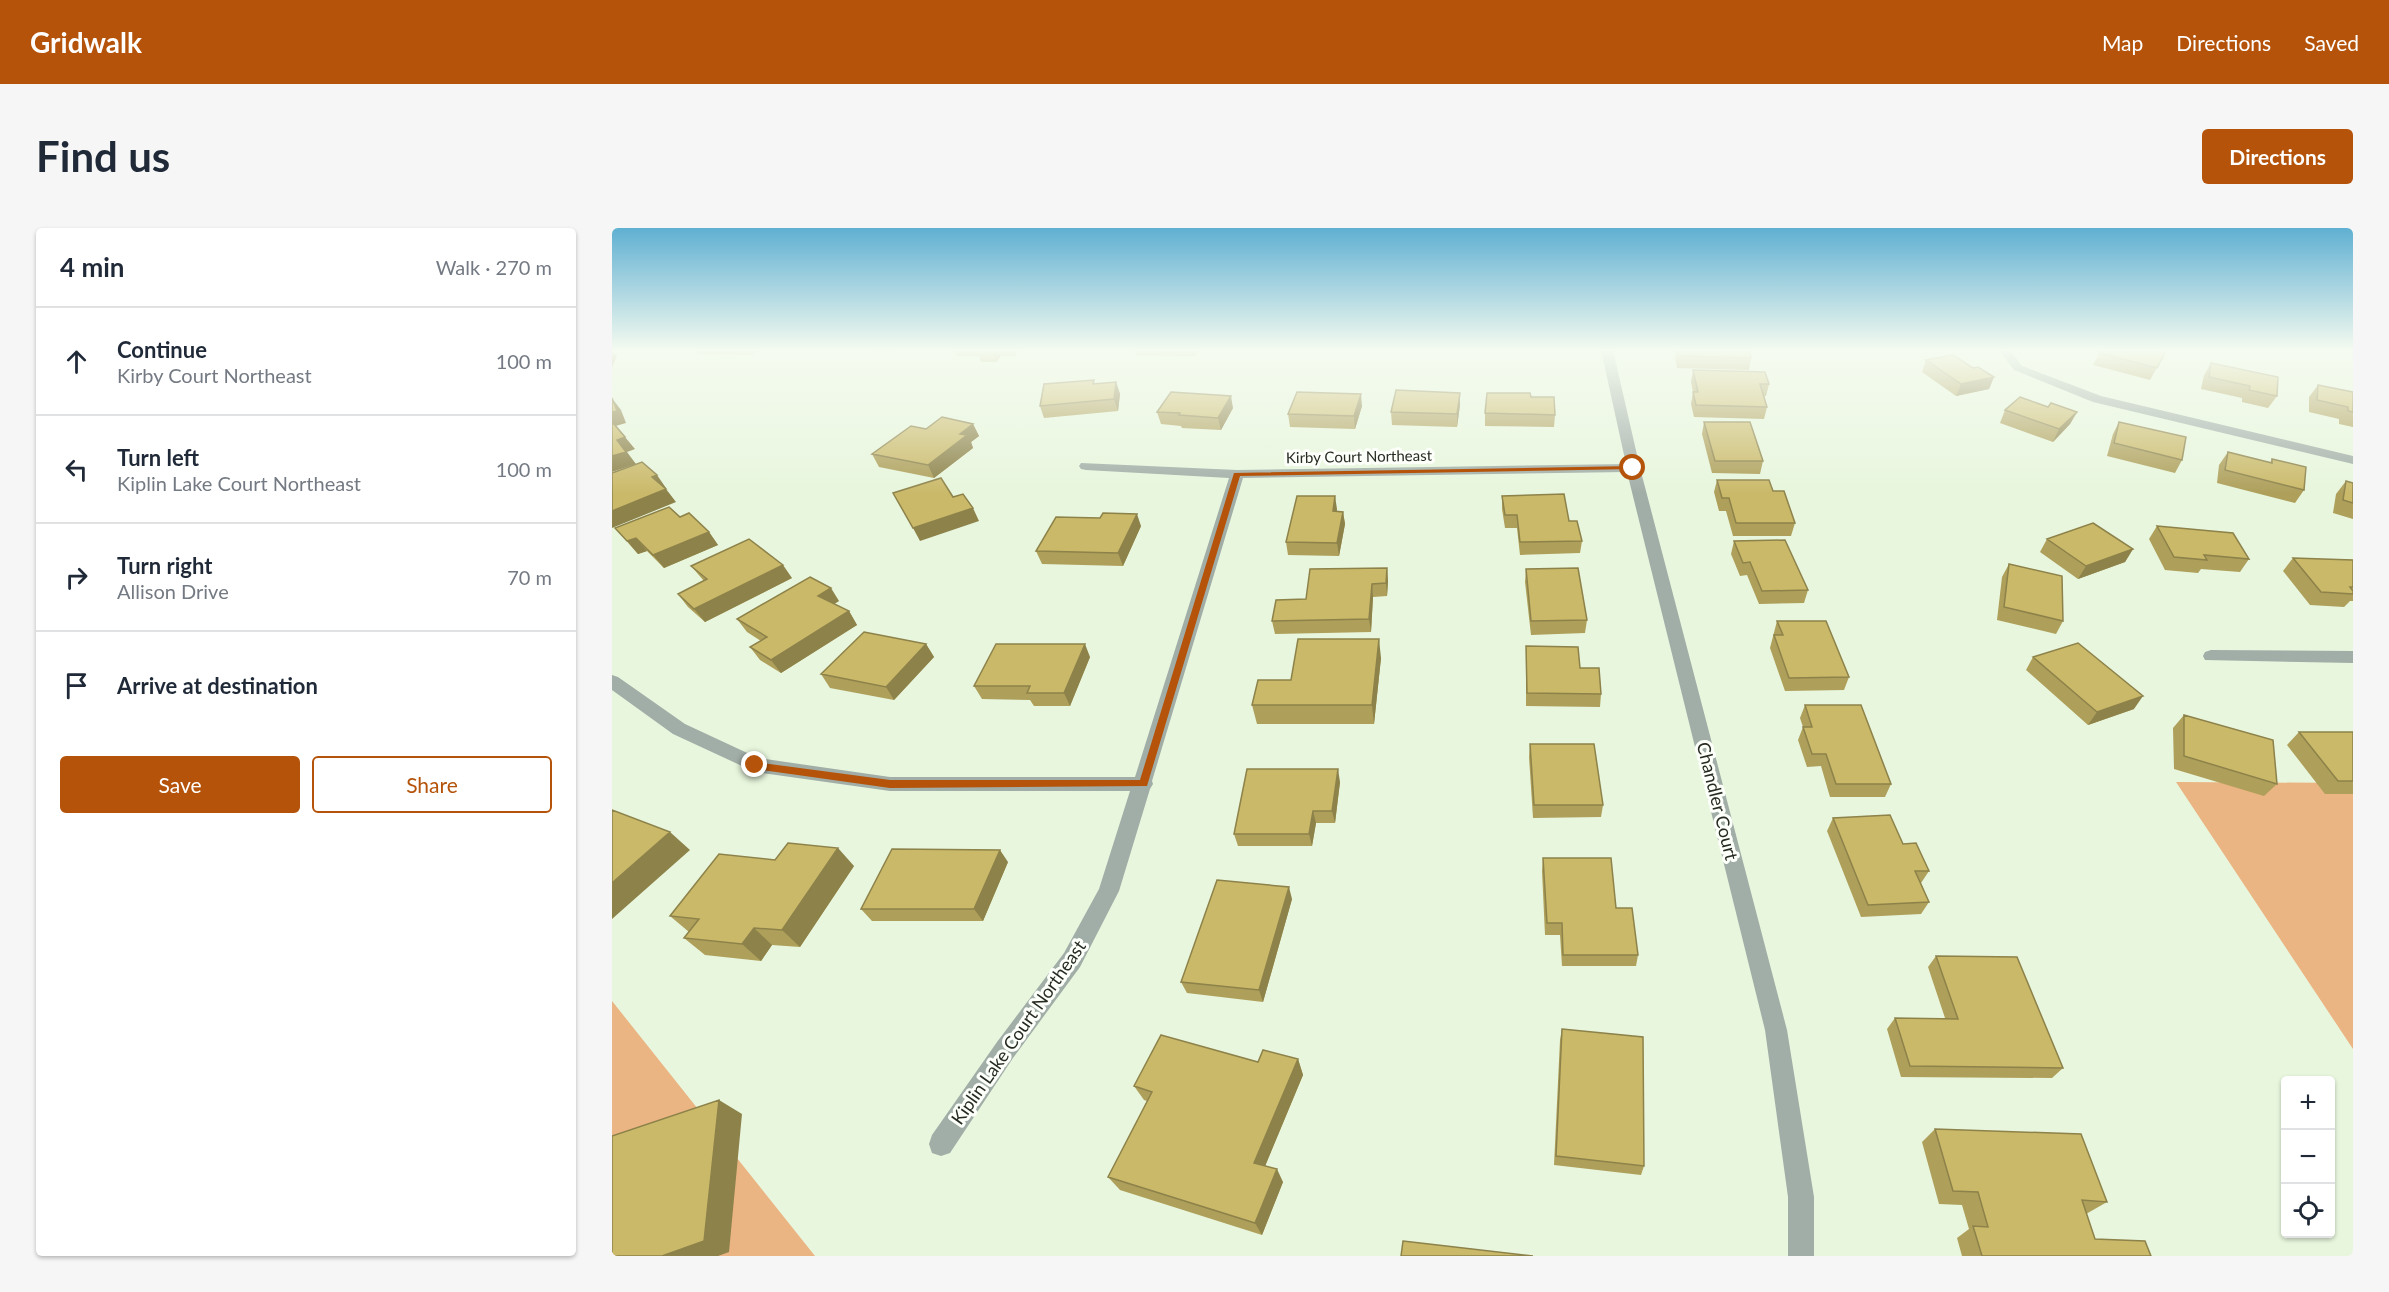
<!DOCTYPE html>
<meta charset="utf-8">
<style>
:root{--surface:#fff;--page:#f6f6f7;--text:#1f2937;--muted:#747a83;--line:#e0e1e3;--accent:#b45309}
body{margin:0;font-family:Lato,sans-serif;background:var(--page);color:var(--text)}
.controls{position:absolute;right:18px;bottom:18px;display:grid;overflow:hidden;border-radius:6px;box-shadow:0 2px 4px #0004}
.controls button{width:54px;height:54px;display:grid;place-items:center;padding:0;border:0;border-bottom:2px solid var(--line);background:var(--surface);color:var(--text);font:30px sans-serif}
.stop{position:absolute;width:18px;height:18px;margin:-14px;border:4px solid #b45309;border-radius:50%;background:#fff}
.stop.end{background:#b45309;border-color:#fff;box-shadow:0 2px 6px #0008}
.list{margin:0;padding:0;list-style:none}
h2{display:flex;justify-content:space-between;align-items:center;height:78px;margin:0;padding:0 24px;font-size:26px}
h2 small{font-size:20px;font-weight:400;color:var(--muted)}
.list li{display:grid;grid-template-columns:39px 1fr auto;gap:18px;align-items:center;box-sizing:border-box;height:108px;padding:0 24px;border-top:2px solid var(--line)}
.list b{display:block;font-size:22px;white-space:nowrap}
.list p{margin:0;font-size:20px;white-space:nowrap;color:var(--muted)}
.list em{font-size:20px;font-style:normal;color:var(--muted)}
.actions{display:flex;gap:12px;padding:18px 24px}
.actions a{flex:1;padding:14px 0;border:2px solid var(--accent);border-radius:6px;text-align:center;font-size:21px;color:var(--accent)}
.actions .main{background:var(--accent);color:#fff}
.icon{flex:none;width:33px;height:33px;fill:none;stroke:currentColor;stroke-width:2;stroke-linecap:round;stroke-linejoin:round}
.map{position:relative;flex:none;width:1741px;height:1028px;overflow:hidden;border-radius:6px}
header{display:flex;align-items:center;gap:36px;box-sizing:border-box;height:84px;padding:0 30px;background:var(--accent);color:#fff}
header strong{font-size:28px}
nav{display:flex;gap:33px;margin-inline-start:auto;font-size:21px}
.intro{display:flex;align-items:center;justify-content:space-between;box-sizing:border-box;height:144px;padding:0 36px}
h1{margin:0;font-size:42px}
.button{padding:15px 27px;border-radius:6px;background:var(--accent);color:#fff;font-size:21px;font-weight:700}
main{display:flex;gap:36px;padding:0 36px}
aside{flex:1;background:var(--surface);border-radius:6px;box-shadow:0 2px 4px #0004}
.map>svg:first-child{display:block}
.green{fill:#eab483}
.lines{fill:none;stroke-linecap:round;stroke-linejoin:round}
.street{fill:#a1ada7;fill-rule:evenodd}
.wall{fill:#ae9f5a}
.shaded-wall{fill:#8d824a}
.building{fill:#cab969;stroke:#8d824a;stroke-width:1.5}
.route{fill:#b45309}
.labels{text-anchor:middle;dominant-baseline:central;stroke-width:6;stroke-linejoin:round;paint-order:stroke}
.far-street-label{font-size:15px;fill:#262b22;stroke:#fcfffa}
.street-label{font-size:18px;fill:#262b22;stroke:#fcfffa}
</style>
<header>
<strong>Gridwalk</strong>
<nav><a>Map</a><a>Directions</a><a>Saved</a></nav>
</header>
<div class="intro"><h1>Find us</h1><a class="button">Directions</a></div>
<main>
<aside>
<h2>4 min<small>Walk · 270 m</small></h2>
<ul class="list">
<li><svg class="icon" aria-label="ahead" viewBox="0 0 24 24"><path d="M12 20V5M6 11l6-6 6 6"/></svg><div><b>Continue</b><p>Kirby Court Northeast</p></div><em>100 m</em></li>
<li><svg class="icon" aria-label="left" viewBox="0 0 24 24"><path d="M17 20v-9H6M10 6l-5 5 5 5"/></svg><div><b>Turn left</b><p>Kiplin Lake Court Northeast</p></div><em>100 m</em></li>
<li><svg class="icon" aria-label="right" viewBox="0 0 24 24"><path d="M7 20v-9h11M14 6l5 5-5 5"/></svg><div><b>Turn right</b><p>Allison Drive</p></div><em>70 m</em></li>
<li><svg class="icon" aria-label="arrive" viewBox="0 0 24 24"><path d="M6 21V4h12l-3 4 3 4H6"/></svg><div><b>Arrive at destination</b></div></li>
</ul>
<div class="actions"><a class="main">Save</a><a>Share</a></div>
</aside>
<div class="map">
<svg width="1741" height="1028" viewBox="0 0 1741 1028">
<rect width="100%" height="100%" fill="#e8f6dd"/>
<path class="green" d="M 1564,554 L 1741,555 L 1741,821 Z
M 0,773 L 203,1028 L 0,1028 Z"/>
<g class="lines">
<path class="street" d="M 989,122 L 1001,122 L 1028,240 L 1175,802 L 1202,969 L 1202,1028 L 1176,1028 L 1176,969 L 1153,802 L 1015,244 L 631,250 L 540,553 L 541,556 L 538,561 L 507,663 L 468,739 L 401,830 L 338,925 L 329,928 L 320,925 L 317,916 L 320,907 L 385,814 L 452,725 L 487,661 L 518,563 L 278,563 L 143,544 L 61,506 L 0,462 L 0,447 L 6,449 L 73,496 L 146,530 L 278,549 L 523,549 L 617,250 L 474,242 L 469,241 L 467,238 L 469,235 L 625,242 L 1014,236 Z
M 1387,122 L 1398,122 L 1410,138 L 1489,168 L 1741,228 L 1741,236 L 1481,174 L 1402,142 Z
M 1599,422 L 1741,423 L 1741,435 L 1593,432 L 1591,428 L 1593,424 Z"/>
</g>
<path class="wall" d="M 83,122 L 146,122 L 140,127 L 86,126 Z
M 259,122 L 285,122 L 259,123 Z
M 342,122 L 407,122 L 402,128 L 389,128 L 384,134 L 369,134 L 367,128 L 345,128 Z
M 522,122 L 586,122 L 583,128 L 524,127 Z
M 1064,122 L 1137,122 L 1139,130 L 1137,142 L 1065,140 L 1063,129 Z
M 1489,122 L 1553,125 L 1538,152 L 1481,137 Z
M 1314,132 L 1361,140 L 1382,149 L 1377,161 L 1344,168 L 1310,144 Z
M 1599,135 L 1665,168 L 1656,180 L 1630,174 L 1630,170 L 1589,161 L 1592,147 Z
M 1081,142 L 1157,156 L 1154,168 L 1152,168 L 1155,179 L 1152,191 L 1082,189 L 1079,176 L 1081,164 L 1079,154 Z
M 504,154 L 508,166 L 506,183 L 432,190 L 428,178 L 483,156 Z
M 1706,157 L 1741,164 L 1741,199 L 1727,196 L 1727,191 L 1697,184 L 1697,169 Z
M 919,169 L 943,187 L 942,199 L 873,198 L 873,185 Z
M 848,177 L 845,199 L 780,197 L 779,184 Z
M 750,178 L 743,201 L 678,199 L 676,186 Z
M 1436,179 L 1465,184 L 1458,196 L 1441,214 L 1388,195 L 1393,182 Z
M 621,180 L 609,202 L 570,200 L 569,198 L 549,196 L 545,184 Z
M 1092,194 L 1151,233 L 1148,246 L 1100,245 L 1090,206 Z
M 1507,194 L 1570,232 L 1563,245 L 1495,228 L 1501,206 Z
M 361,196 L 367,208 L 359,214 L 361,220 L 322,250 L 267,239 L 260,226 L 314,201 Z
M 1616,224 L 1658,235 L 1660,231 L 1692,262 L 1683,275 L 1605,255 L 1607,237 Z
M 1105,252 L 1161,263 L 1183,295 L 1179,308 L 1121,308 L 1114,283 L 1107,283 L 1102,264 Z
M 1734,253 L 1741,255 L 1741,291 L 1721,285 L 1724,266 Z
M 890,268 L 970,313 L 968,325 L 908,327 L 905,300 L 893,300 L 890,281 Z
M 725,281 L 725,284 L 731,284 L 733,296 L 727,328 L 676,327 L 674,314 Z
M 68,289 L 97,304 L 106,317 L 52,340 L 35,323 L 26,326 L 3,300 Z
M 529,298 L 511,338 L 430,336 L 424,323 Z
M 1545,298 L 1637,331 L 1628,344 L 1589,341 L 1586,345 L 1553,342 L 1537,311 Z
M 1435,311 L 1521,321 L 1513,334 L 1466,351 L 1428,324 Z
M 1122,313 L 1196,362 L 1192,375 L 1147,376 L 1135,347 L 1128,348 L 1119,326 Z
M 1681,330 L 1741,332 L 1741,373 L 1738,373 L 1732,379 L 1698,377 L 1671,343 Z
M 1397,336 L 1451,393 L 1444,406 L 1385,392 L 1390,349 Z
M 79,338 L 180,350 L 93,394 L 76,379 L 66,366 L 92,353 Z
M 775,340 L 776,353 L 775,368 L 761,369 L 759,404 L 663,406 L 660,393 L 694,371 Z
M 914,341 L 975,392 L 973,405 L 919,407 L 913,354 Z
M 227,373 L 222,376 L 237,383 L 245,397 L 169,445 L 148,432 L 138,419 L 149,413 L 135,404 L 125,391 Z
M 1165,393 L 1237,449 L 1232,462 L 1173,463 L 1158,420 Z
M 314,416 L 322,429 L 282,472 L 218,460 L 209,446 Z
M 914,418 L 989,466 L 988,479 L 914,478 Z
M 478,429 L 458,478 L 422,478 L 418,472 L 370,471 L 362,458 Z
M 1421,429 L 1522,481 L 1476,497 L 1414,442 Z
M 769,430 L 762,496 L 645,496 L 640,477 L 679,452 Z
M 1193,477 L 1279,556 L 1273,569 L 1218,569 L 1209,538 L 1195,539 L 1186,512 L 1191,499 L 1188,490 Z
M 1572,487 L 1665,556 L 1652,568 L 1562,541 L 1561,500 Z
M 1687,504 L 1741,504 L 1741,566 L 1713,566 L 1675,517 Z
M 918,516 L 991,577 L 989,589 L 921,590 L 917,529 Z
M 728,554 L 723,595 L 704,595 L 700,618 L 626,618 L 622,606 Z
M 1221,590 L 1291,616 L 1317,643 L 1309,655 L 1317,674 L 1309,686 L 1249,689 L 1215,603 Z
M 931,630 L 1004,680 L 1026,727 L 1024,738 L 950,738 L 948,707 L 933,707 L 930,643 Z
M 163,632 L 242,638 L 188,719 L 160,717 L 149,733 L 93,727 L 72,710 L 77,704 L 58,688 Z
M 396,634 L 371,693 L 260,693 L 249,681 Z
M 680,671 L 651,774 L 575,765 L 569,754 Z
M 1324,728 L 1451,840 L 1440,850 L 1289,849 L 1275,801 L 1283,790 L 1333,790 L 1316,739 Z
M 950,801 L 1032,938 L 1029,947 L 942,937 L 948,812 Z
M 686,831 L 691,847 L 653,938 L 671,954 L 650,1007 L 508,962 L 496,949 L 535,873 L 532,872 L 522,858 L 646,834 Z
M 1323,901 L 1495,974 L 1474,986 L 1483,1011 L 1539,1028 L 1350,1028 L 1345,1010 L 1357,1001 L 1350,977 L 1327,976 L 1310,914 Z"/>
<path class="shaded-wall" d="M 0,122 L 5,128 L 0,139 Z
M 137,122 L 146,122 L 140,127 Z
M 380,122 L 386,122 L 389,128 L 384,134 Z
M 400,122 L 407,122 L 402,128 Z
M 582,122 L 586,122 L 583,128 Z
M 1382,149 L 1377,161 L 1344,168 L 1349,156 Z
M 504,154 L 508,166 L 506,183 L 502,171 Z
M 848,165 L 848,177 L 845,199 L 845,186 Z
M 749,166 L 750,178 L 743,201 L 742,188 Z
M 619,168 L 621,180 L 609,202 L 606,190 Z
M 0,170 L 9,182 L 14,195 L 0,199 Z
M 1465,184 L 1458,196 L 1441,214 L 1447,201 Z
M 361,196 L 367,208 L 359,214 L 361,220 L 322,250 L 316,237 L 348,206 Z
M 13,209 L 23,221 L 15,224 L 24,236 L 0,244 L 0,228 L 5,212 Z
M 45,247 L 54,260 L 50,261 L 40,249 Z
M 54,261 L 64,274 L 0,300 L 0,283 Z
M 723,268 L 725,281 L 722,296 L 721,283 Z
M 361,280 L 367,293 L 308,313 L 301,300 Z
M 731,284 L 733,296 L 727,328 L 725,315 Z
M 525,286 L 529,298 L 511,338 L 506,325 Z
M 97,304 L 106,317 L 52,340 L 41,327 Z
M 24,310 L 35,323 L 26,326 L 15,313 Z
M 1521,321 L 1513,334 L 1466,351 L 1474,338 Z
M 171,337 L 180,350 L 93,394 L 82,381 Z
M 775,340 L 776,353 L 775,368 L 774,355 Z
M 760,356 L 761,369 L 759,404 L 757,391 Z
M 219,360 L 227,373 L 214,381 L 206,368 Z
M 237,383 L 245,397 L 169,445 L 159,432 Z
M 767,411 L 769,430 L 762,496 L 760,477 Z
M 314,416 L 322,429 L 282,472 L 274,459 Z
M 473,416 L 478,429 L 458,478 L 452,465 Z
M 1531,468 L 1522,481 L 1476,497 L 1485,484 Z
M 726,541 L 728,554 L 723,595 L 720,583 Z
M 701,583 L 704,595 L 700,618 L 697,606 Z
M 58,604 L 78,622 L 0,691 L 0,655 Z
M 226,620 L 242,638 L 188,719 L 170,702 Z
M 388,622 L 396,634 L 371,693 L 362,681 Z
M 677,659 L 680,671 L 651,774 L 647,762 Z
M 142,700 L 160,717 L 149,733 L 130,716 Z
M 686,831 L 691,847 L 649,948 L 642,935 Z
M 107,872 L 130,886 L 117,1024 L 106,1028 L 50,1028 Z
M 665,941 L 671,954 L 650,1007 L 643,995 Z"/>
<path class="building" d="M 1066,122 L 1137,122 L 1139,130 L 1067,128 Z
M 1489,122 L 1544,122 L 1553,125 L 1545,140 L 1487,125 Z
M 1341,127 L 1361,140 L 1366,139 L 1382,149 L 1349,156 L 1314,132 Z
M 1599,135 L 1666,149 L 1665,168 L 1637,162 L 1638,158 L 1597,149 Z
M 1081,142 L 1153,144 L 1157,156 L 1148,156 L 1155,179 L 1084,177 L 1081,164 L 1086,164 Z
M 482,152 L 481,156 L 504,154 L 502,171 L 428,178 L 432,156 Z
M 1706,157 L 1741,164 L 1741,184 L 1736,183 L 1736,179 L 1705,172 Z
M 784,162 L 848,165 L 845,186 L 779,184 Z
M 559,164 L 619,168 L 606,190 L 567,187 L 568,185 L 545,184 Z
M 685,164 L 749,166 L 742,188 L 676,186 Z
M 875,165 L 918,165 L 919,169 L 942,169 L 943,187 L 873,185 Z
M 1408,169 L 1436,179 L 1439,175 L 1465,184 L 1447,201 L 1393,182 Z
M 0,170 L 5,183 L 0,184 Z
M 330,189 L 361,196 L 348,206 L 355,207 L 316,237 L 260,226 L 299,198 L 314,201 Z
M 1092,194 L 1138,194 L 1151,233 L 1103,233 Z
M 1507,194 L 1574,209 L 1570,232 L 1502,215 Z
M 0,196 L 2,196 L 13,209 L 5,212 L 14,224 L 0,228 Z
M 1616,224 L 1660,235 L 1660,231 L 1694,239 L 1692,262 L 1613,242 Z
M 30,234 L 45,247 L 40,249 L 54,261 L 0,283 L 0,245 Z
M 329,250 L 341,269 L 351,266 L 361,280 L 301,300 L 281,265 Z
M 1105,252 L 1157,252 L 1161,263 L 1172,263 L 1183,295 L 1124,295 L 1117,270 L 1110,270 Z
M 1734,253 L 1741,255 L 1741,275 L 1731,272 Z
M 952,266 L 957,293 L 965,293 L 970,313 L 908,314 L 905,287 L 893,287 L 890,268 Z
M 685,268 L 723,268 L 721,283 L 731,284 L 725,315 L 674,314 Z
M 57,279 L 68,289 L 77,285 L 97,304 L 41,327 L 24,310 L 15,313 L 3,300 Z
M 491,285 L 525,286 L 506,325 L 424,323 L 444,289 L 488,290 Z
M 1481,295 L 1521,321 L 1474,338 L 1435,311 Z
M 1545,298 L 1621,305 L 1637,331 L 1592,327 L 1595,332 L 1562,329 Z
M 137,311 L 171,337 L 82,381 L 66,366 L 95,351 L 79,338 Z
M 1173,312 L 1196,362 L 1150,363 L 1138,334 L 1131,335 L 1122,313 Z
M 1681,330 L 1741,332 L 1741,359 L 1738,359 L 1741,363 L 1741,366 L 1709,364 Z
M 1397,336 L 1450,348 L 1451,393 L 1392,379 Z
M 775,340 L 774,355 L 760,356 L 757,391 L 660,393 L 664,372 L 694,371 L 698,341 Z
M 966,340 L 975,392 L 919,393 L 914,341 Z
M 198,349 L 219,360 L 206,368 L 237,383 L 159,432 L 138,419 L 155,409 L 125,391 Z
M 1165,393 L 1214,393 L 1237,449 L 1177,450 L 1162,407 L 1171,407 Z
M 252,404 L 314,416 L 274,459 L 209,446 Z
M 686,411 L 767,411 L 760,477 L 640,477 L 646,452 L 679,452 Z
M 1466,415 L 1531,468 L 1485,484 L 1421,429 Z
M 384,416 L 473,416 L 452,465 L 415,465 L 418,458 L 362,458 Z
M 914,418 L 966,419 L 968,440 L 987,440 L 989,466 L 915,465 Z
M 1193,477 L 1249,477 L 1279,556 L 1224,556 L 1214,526 L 1200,526 L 1191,499 L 1200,499 Z
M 1572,487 L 1661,512 L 1665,556 L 1572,528 Z
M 1687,504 L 1741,504 L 1741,553 L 1726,553 Z
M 918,516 L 982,516 L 991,577 L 922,577 Z
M 635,541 L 726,541 L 720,583 L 701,583 L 697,606 L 622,606 Z
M 0,582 L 58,604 L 0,655 Z
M 1278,587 L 1291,616 L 1304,615 L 1317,643 L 1303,643 L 1317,674 L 1256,677 L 1221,590 Z
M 176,615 L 226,620 L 170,702 L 142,700 L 130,716 L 72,710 L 87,691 L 58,688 L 107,626 L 163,632 Z
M 280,621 L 388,622 L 362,681 L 249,681 Z
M 931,630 L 999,630 L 1004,680 L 1020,680 L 1026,727 L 951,727 L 950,695 L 935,695 Z
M 605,652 L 677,659 L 647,762 L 569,754 Z
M 1324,728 L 1405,729 L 1451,840 L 1298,838 L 1283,790 L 1346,791 Z
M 950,801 L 1031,809 L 1032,938 L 944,928 Z
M 549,807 L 646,834 L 651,822 L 686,831 L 642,935 L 665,941 L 643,995 L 496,949 L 540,864 L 522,858 Z
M 107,872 L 92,1013 L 50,1028 L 0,1028 L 0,908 Z
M 1323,901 L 1469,906 L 1495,974 L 1470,972 L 1483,1011 L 1533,1013 L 1539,1028 L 1370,1028 L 1361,998 L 1376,999 L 1366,964 L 1341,963 Z
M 791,1013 L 921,1028 L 789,1028 Z"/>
<linearGradient id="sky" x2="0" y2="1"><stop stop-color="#60b0d2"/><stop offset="0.46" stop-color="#f5fbf0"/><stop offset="1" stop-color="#f5fbf0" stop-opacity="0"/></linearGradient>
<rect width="1741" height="266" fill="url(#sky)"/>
<path class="route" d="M 1021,238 L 1023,241 L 628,248 L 535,558 L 278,560 L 143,541 L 138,537 L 143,534 L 278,552 L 528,552 L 622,245 Z"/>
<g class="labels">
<g class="far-street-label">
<text transform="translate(747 228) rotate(-1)">Kirby Court Northeast</text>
</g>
<g class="street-label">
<text transform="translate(1106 573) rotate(76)">Chandler Court</text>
<text transform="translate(406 804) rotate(-55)">Kiplin Lake Court Northeast</text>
</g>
</g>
</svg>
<div class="controls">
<button>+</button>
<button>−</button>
<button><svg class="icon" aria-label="locate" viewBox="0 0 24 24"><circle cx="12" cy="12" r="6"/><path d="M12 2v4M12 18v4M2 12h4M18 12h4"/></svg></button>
</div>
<div class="stop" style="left:1021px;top:240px"></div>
<div class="stop end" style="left:143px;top:537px"></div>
</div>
</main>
